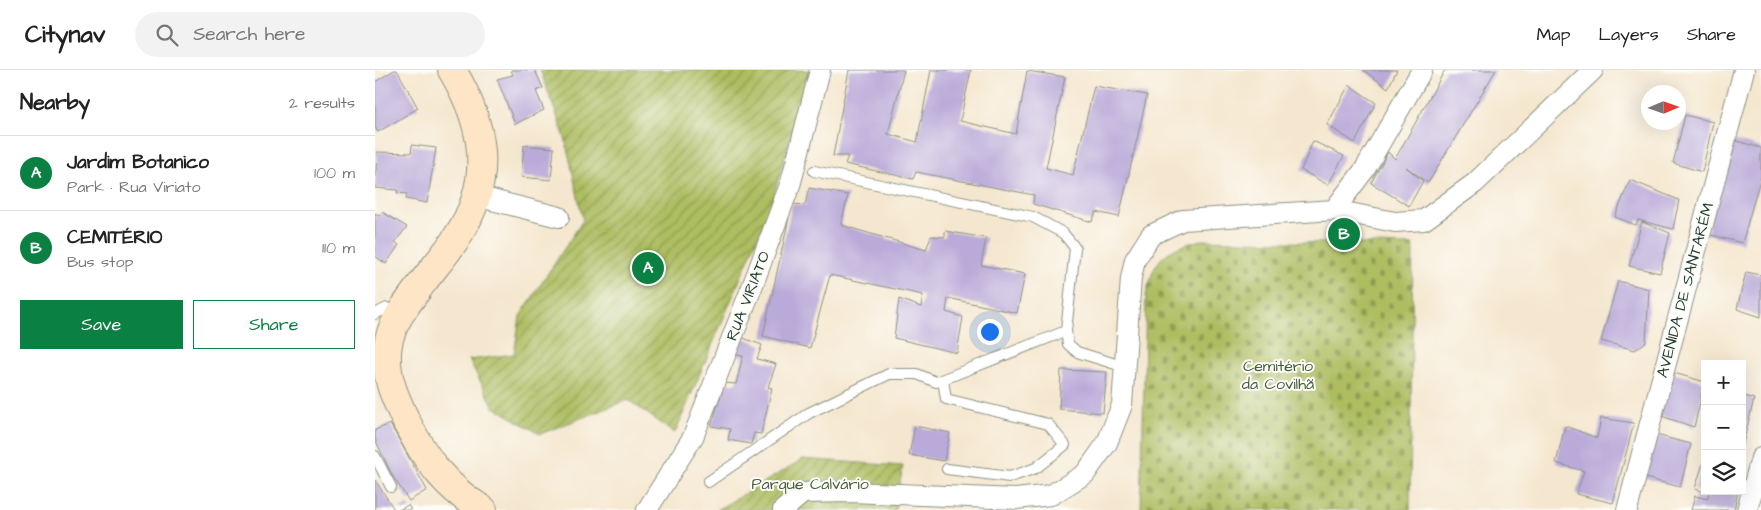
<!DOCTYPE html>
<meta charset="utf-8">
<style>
:root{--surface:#fff;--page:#f2f2f2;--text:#222;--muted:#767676;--line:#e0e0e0;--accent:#0b8043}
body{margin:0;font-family:"Architects Daughter",sans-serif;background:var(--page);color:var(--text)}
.controls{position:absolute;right:15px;bottom:15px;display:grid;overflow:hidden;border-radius:0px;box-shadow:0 5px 20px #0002}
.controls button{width:45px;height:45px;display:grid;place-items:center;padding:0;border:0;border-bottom:1px solid var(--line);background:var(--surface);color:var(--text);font:25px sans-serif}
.compass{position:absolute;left:1266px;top:15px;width:45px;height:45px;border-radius:50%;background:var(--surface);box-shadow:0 5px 20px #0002;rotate:88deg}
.you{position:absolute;left:614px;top:261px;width:18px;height:18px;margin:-12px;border:4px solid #fff;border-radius:50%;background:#1a73e8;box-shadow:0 0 0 8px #1a73e833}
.badge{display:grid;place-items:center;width:32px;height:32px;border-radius:50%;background:var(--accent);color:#fff;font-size:16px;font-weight:700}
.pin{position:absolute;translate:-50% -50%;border:2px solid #fff;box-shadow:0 1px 5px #0006}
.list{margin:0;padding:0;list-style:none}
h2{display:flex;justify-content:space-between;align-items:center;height:65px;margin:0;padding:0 20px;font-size:21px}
h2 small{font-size:16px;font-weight:400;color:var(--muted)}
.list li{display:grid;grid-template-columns:32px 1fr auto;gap:15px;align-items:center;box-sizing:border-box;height:75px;padding:0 20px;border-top:1px solid var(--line)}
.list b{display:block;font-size:19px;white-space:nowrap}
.list p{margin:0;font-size:16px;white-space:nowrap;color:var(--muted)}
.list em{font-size:16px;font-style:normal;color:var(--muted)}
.actions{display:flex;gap:10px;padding:15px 20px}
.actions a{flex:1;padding:11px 0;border:1px solid var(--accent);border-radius:0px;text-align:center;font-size:18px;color:var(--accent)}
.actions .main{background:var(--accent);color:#fff}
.icon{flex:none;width:28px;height:28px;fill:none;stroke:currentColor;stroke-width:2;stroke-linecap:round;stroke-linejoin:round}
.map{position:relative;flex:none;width:1386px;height:440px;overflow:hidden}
header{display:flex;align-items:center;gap:30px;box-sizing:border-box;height:70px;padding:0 25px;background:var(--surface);border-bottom:1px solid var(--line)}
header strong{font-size:24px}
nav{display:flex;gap:28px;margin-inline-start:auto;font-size:18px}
.search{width:350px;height:45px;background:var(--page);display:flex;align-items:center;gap:12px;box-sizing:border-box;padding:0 18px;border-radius:28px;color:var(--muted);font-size:19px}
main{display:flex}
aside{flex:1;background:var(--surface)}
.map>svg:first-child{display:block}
.cemetery{fill:url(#cemetery-stones);stroke:#667d4a}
.garden{fill:url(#garden-furrows);stroke:#667d4a}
.building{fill:#baaad9}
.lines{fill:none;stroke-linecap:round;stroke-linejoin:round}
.service-casing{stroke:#8a9282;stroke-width:12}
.minor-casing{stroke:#8a9282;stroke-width:22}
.secondary-casing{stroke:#8a9282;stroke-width:30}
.service{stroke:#fff;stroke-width:10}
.minor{stroke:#fff;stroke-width:20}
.secondary{stroke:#fde5c5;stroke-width:28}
.labels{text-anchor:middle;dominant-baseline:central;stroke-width:4;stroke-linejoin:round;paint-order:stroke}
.street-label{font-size:16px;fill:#1f3d34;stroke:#fdfcf7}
.park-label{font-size:16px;fill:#425d3f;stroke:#fdfcf7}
</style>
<header>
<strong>Citynav</strong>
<div class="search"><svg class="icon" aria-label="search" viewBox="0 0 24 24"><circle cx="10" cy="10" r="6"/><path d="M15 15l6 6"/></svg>Search here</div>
<nav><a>Map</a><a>Layers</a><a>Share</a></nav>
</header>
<main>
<aside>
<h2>Nearby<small>2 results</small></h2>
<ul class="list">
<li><span class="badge">A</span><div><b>Jardim Botanico</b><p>Park · Rua Viriato</p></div><em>100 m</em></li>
<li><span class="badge">B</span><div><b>CEMITÉRIO</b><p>Bus stop</p></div><em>110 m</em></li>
</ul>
<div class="actions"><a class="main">Save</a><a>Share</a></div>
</aside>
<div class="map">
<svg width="1386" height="440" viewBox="0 0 1386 440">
<defs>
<pattern id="cemetery-stones" width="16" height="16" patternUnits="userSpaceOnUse" patternTransform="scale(1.25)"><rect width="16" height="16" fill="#adbd60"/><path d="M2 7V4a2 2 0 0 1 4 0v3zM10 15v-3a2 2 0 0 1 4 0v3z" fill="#8c9b50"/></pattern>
<pattern id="garden-furrows" width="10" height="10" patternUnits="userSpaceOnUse" patternTransform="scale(1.25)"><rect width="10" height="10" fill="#adbd60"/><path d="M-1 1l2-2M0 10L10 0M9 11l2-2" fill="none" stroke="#8c9b50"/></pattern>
</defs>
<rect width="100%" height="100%" fill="#fdfcf7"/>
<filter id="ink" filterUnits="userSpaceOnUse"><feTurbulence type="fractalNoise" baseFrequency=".02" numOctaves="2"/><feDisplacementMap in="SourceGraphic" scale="10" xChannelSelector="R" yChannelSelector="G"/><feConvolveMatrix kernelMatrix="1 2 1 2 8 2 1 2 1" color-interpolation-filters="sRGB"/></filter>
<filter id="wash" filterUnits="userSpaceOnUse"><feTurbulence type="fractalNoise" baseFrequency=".0096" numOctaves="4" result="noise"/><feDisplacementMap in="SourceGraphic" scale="20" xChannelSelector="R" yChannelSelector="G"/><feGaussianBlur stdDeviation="1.12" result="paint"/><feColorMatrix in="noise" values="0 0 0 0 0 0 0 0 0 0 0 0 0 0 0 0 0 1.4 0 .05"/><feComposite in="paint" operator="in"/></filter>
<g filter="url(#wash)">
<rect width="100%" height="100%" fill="#f5e7cf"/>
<path class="cemetery" d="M 826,170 L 1038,175 L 1035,440 L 766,440 L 771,226 C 779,188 788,180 826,170 Z"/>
<path class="garden" d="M 165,0 L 434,0 L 396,136 L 300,363 L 253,330 L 165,364 L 119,337 L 94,290 L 139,284 L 145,246 L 208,150 L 190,68 Z
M 428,389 L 528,396 L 520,440 L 342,440 Z"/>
<g id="blocks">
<path class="building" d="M 19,0 L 22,0 L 43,38 L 3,62 L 0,57 L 0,12 Z
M 136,0 L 160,0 L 168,18 L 161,21 L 169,40 L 140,54 L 122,9 L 138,5 Z
M 474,0 L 529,0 L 513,64 L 542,72 L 556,0 L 596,0 L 585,51 L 641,64 L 652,1 L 690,7 L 671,98 L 698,105 L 719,16 L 772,25 L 744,147 L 721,142 L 717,152 L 658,134 L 659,125 L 541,102 L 538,109 L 470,94 L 473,86 L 458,86 Z
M 988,0 L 1022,0 L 1013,18 Z
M 1070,0 L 1121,0 L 1053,113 L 1031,97 L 1048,111 L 1034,136 L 996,113 L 1013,82 L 1020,89 Z
M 974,15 L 1001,33 L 980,73 L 952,55 Z
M 1310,45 L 1338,52 L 1327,102 L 1298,93 Z
M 1352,68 L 1386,78 L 1386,106 L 1367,173 L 1332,164 Z
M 938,71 L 969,86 L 953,115 L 926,100 Z
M 37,75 L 61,78 L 52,133 L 31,129 L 32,124 L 22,123 L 23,120 L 0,118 L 2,82 L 36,83 Z
M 149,75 L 179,78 L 176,110 L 146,107 Z
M 1255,110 L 1304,130 L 1298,159 L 1263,150 L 1261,155 L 1240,147 Z
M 434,118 L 473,125 L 466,155 L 551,180 L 556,166 L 570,167 L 570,161 L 611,168 L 606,195 L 650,204 L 642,243 L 573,228 L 571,242 L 588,247 L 582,283 L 519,268 L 524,229 L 546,237 L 548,225 L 455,205 L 435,278 L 388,266 L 417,134 L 430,135 Z
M 7,142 L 32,157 L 20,172 L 24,175 L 11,194 L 0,186 L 0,143 L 4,146 Z
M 1267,152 L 1295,163 L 1285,203 L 1254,196 Z
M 1371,202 L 1386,205 L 1386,247 L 1362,239 Z
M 1243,211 L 1274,219 L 1271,272 L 1260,280 L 1226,271 Z
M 368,268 L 387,275 L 382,289 L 401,294 L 393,317 L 397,318 L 386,364 L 379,363 L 376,374 L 353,370 L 355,359 L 336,356 L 350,313 L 361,314 L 368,286 L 361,285 Z
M 686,300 L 732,302 L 728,343 L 684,339 Z
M 1292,301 L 1330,312 L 1319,357 L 1283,345 Z
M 1367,325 L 1379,329 L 1368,374 L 1367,374 Z
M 1226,348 L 1259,353 L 1238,433 L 1201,424 L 1209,401 L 1181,393 L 1190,356 L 1222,368 Z
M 15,354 L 52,420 L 34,431 L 17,405 L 0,369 L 0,360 Z
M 540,356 L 575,363 L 569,391 L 534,385 Z
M 1277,364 L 1316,374 L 1305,417 L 1266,407 Z
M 1329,390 L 1330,390 L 1330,422 L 1320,419 Z
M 0,410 L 19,439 L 18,440 L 0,440 Z
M 1331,421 L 1363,421 L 1359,440 L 1316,440 L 1320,426 L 1332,429 L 1334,423 Z
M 33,435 L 36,440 L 24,440 Z"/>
</g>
</g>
<g filter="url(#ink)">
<use href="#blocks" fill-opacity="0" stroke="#8a9282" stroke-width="1"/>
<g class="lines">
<defs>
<path id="service" d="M 439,101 L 658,147 L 688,163 L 700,178 L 691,261 L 693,274 L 702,282 L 750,297
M 0,244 L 12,238 L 25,242
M 568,310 L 571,329 L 673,354 L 690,375 L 661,398 L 635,407 L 572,399
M 0,386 L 16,417
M 333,412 L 434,343 L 514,304 L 542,304 L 561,312 L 691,261"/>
<path id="minor" d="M 101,126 L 184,147
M 959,140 L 990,99 L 1047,0
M 272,440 L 318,367 L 377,217 L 416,112 L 445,0
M 408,440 L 428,423 L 476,422 L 641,429 L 676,425 L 710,404 L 732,373 L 747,335 L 756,208 L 760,190 L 776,165 L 808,150 L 959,140 L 1020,152 L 1049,150 L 1100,113 L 1218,0
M 1252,440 L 1369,0
M 1372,440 L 1386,388"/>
<path id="secondary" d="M 77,0 C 110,55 120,110 82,167 C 72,183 59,197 48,212 C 34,231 17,251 13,274 C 8,303 20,328 32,353 C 52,392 71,417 108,440"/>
</defs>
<use href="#service" class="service-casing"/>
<use href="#minor" class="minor-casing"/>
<use href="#secondary" class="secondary-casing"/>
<use href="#service" class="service"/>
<use href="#minor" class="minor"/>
<use href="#secondary" class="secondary"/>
</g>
</g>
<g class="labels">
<g class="street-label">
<text transform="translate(1310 220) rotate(-75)">AVENIDA DE SANTARÉM</text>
<text transform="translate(373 226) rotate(-69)">RUA VIRIATO</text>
</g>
<g class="park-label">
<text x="903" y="296">Cemitério<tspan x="903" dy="18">da Covilhã</tspan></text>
<text x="435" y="414">Parque Calvário</text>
</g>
</g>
</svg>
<div class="controls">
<button>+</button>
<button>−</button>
<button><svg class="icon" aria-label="layers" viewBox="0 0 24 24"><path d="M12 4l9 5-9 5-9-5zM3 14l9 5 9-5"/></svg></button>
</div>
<svg class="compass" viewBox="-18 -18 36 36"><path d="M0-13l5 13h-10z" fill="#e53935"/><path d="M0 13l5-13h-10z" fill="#767676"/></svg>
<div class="you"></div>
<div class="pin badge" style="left:273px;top:198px">A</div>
<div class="pin badge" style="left:969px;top:164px">B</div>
</div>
</main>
